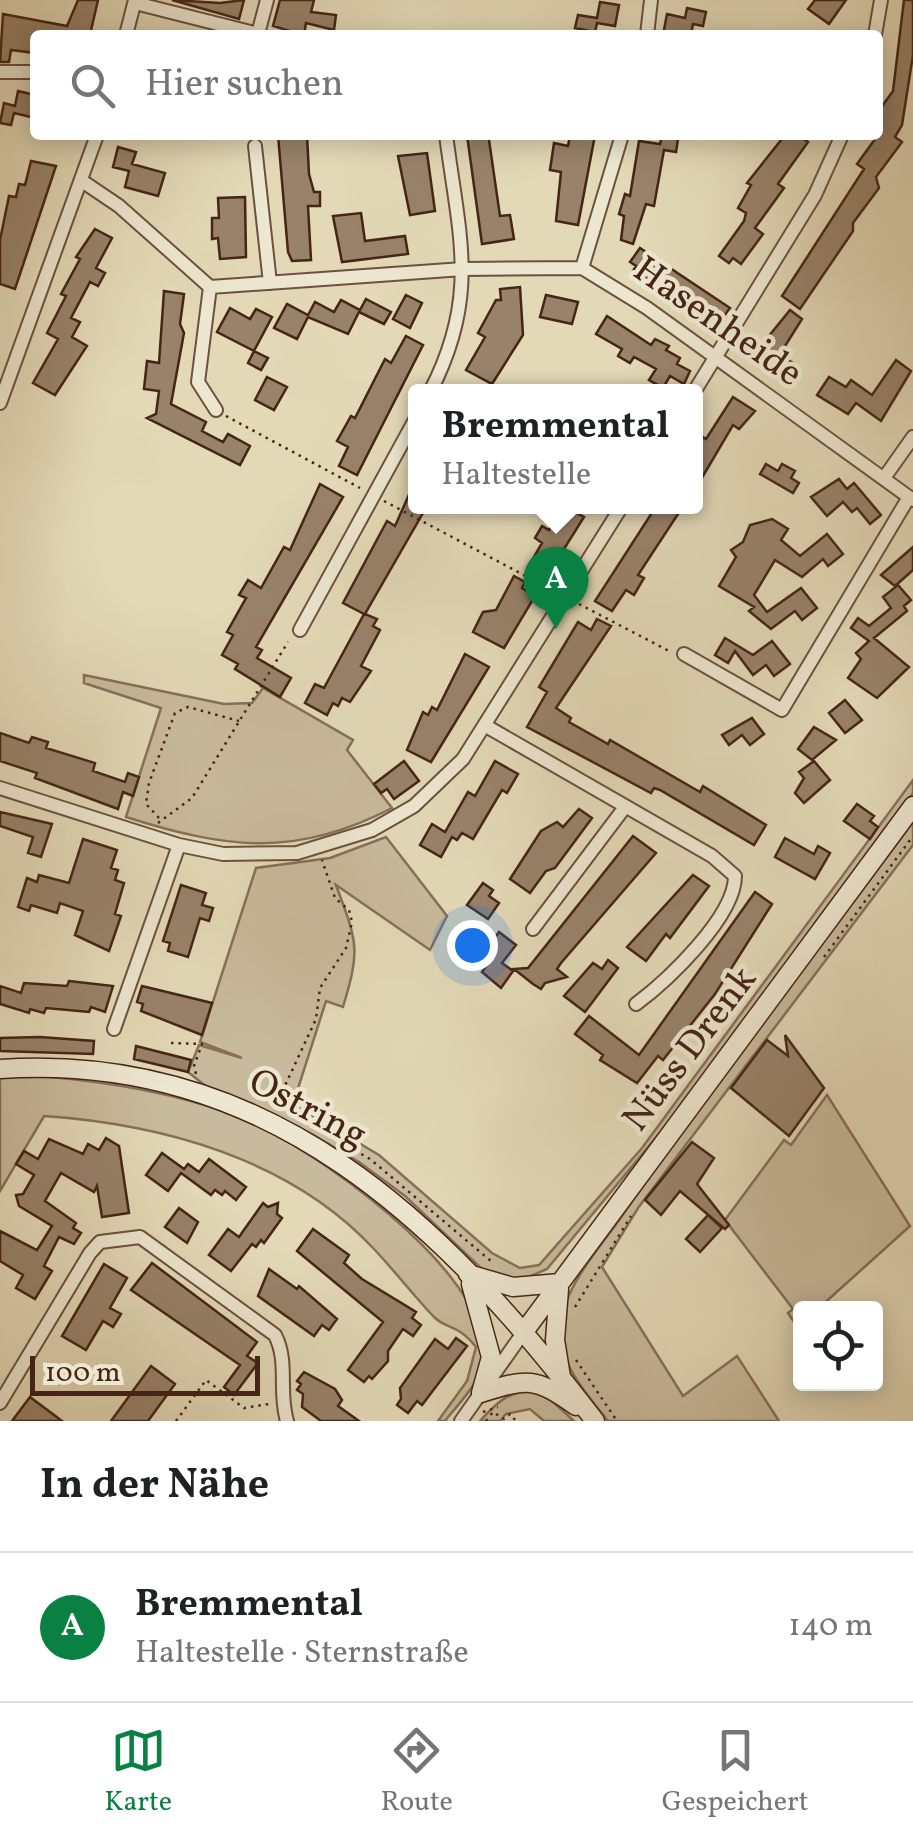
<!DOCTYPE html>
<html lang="de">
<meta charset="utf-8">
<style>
:root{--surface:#fff;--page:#f6f6f6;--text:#202124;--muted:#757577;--line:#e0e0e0;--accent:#0b8043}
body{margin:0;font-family:Vollkorn,serif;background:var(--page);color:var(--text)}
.controls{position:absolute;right:30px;bottom:30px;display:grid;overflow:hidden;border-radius:10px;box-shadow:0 5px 25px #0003}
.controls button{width:90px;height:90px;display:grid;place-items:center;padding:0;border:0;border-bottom:2px solid var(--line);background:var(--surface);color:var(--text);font:50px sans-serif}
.scale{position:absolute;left:30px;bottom:25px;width:230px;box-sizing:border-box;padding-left:10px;border:5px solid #462416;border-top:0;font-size:28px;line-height:35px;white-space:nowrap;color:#462416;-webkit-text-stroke:8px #ede6d0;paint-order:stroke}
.you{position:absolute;left:472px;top:945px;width:35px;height:35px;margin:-25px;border:8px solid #fff;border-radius:50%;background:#1a73e8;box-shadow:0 0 0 15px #1a73e833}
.badge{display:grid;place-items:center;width:65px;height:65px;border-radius:50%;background:var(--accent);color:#fff;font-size:32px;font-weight:700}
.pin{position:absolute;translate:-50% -82px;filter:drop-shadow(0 2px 5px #0008)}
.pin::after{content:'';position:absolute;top:52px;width:35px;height:30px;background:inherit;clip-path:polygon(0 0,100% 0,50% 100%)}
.popup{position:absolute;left:408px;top:384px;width:295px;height:130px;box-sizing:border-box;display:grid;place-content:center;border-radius:10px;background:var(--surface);filter:drop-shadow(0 2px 8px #0005);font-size:32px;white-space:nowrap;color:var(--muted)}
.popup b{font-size:38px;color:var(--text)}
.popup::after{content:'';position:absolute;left:50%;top:100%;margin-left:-20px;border:20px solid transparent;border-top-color:var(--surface)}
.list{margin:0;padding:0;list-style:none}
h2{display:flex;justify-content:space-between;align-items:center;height:130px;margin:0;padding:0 40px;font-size:42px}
h2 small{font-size:32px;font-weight:400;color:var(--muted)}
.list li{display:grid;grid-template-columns:65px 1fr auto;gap:30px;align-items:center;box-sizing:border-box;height:150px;padding:0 40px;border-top:2px solid var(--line)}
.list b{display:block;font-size:38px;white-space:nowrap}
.list p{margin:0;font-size:32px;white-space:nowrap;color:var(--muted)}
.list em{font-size:32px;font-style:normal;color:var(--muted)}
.icon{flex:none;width:55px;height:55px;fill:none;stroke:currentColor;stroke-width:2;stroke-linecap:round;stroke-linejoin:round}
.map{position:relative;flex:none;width:913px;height:1421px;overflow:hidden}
.search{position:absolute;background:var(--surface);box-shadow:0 5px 25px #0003;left:30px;right:30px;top:30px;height:110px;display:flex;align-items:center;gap:25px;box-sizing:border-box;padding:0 35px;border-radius:10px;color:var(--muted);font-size:38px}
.sheet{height:280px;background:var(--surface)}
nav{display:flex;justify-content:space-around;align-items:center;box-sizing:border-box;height:140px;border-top:2px solid var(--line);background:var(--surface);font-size:28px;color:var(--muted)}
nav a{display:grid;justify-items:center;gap:5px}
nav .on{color:var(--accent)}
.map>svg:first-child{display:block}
.green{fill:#c8ba9c;stroke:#876f59;stroke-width:2.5}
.building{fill:#98826a;stroke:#462416;stroke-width:2.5}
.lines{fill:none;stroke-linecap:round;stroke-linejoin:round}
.minor-casing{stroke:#6d513e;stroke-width:16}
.secondary-casing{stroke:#462416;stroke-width:21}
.path{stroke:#462416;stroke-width:2.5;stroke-dasharray:2.5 5;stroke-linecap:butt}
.minor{stroke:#ede6d0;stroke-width:12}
.secondary{stroke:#ede6d0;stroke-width:18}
.labels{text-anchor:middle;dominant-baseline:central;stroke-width:9;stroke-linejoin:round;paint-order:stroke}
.street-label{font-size:38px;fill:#462416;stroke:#ede6d0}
</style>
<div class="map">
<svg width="913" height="1421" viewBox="0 0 913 1421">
<rect width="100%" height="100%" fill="#e3d9b7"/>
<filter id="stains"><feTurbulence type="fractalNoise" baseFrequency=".002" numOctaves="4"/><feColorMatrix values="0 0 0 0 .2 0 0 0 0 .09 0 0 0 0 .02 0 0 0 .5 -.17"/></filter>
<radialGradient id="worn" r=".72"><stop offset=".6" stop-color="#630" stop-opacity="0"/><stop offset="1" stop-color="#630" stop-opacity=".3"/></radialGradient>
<path class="green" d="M 84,675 L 224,704 L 252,703 L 263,688 L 353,740 L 347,750 L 392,808 C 296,858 227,849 126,817 L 161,708 L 84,683 Z
M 913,780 L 913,793 L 668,1123 L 547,1269 L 517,1282 L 484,1271 L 405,1196 L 359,1162 L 312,1134 L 207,1087 L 188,1072 L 199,1045 L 242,1058 L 200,1042 L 256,868 L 330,858 L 386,837 L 447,916 L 430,950 L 336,885 C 357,942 361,948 343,1007 L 326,1001 L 293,1104 L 379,1155 L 492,1253 L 520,1268 L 539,1265 L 642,1148 Z
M 913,822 L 913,845 L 638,1208 L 602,1267 L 683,1396 L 737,1356 L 779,1421 L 608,1421 C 583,1389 557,1364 562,1321 C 565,1285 602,1245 622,1216 C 715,1082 816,953 913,822 Z
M 37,1076 C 105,1081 173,1092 237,1116 C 308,1143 491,1272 484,1357 C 482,1381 459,1403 445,1421 L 438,1421 L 467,1381 L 476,1347 C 457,1323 447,1330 434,1317 C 413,1295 394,1270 373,1248 C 290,1159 162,1124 44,1116 L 0,1191 L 0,1077 Z
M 827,1095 L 910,1226 L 819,1308 L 800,1308 L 798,1328 L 788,1313 L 793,1309 L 725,1220 L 784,1140 L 791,1145 Z
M 540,1390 L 574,1421 L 544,1421 L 530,1409 L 506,1414 L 500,1421 L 480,1421 C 500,1399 509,1391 540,1390 Z"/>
<path class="building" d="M 78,0 L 98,0 L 90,35 L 35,35 L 35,53 L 11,50 L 9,62 L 0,62 L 3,14 L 67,26 Z
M 172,0 L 220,3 L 244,0 L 239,19 Z
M 280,0 L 314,0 L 311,12 L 336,15 L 334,30 L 306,23 L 304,35 L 289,35 L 290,31 L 273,26 Z
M 815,0 L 846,0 L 829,24 L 808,9 Z
M 904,0 L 913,0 L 913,55 L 902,125 L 895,137 L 902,142 L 876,177 L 879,188 L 853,223 L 853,231 L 800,309 L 782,296 L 864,169 L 857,164 L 878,135 L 878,112 L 893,91 Z
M 600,2 L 619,5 L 615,26 L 597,23 L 595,32 L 575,28 L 578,15 L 597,18 Z
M 687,8 L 706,12 L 703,26 L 693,24 L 691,35 L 663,35 L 667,14 L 685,18 Z
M 18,91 L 35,95 L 35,118 L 14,113 L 11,125 L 0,123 L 4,103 L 15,106 Z
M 278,135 L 307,135 L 309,174 L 314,192 L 320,192 L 320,206 L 308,206 L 311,260 L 292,261 L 288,252 Z
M 467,135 L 486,135 L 489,140 L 500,216 L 510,215 L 514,239 L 482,244 Z
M 570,135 L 595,135 L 578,225 L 556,221 L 561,172 L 550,170 L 554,143 L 568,146 Z
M 785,135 L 798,135 L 808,142 L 778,184 L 784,188 L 755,228 L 763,234 L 741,264 L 733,258 L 729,263 L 719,256 L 744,221 L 746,213 L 738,208 L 751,185 L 747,183 Z
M 662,136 L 678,139 L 676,152 L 664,150 L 654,206 L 646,204 L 633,244 L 621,240 L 624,216 L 619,214 L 625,194 L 630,196 L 639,141 L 660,144 Z
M 118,147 L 136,152 L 132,164 L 165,173 L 158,196 L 125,187 L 129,171 L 113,167 Z
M 427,153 L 435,211 L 410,215 L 398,156 Z
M 31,161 L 56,166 L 15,289 L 0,284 L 0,240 L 9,196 L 16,197 L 19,184 L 25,185 Z
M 245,197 L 246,257 L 220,259 L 218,238 L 212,239 L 212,218 L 219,218 L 218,198 Z
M 361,213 L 365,241 L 405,236 L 408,254 L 342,262 L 333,216 Z
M 95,229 L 112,238 L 96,268 L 105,273 L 98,286 L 90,282 L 71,318 L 80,322 L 72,337 L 87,346 L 55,395 L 33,383 L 58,339 L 47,333 L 66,296 L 61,294 L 80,259 L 76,257 Z
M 640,248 L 730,308 L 721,320 L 710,313 L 706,318 L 633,271 L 636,266 L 630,262 Z
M 520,287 L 523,335 L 492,384 L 466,370 L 485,337 L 478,333 L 496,300 L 501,300 L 500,289 Z
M 164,291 L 184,294 L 180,324 L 184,333 L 171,404 L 206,422 L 202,431 L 223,442 L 228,434 L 250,446 L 240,465 L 147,418 L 156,414 L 159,391 L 144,389 L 147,361 L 159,363 Z
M 406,295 L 422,303 L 410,328 L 393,319 Z
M 546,295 L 578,302 L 572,324 L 540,317 Z
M 366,299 L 391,312 L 384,324 L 359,312 L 348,334 L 308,317 L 297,339 L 274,328 L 287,304 L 308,315 L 315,302 L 334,312 L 341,300 L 360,310 Z
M 230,308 L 250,319 L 256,309 L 272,317 L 254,351 L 268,358 L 261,370 L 248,363 L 254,351 L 217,332 Z
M 790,310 L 802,319 L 780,354 L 797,366 L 789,377 L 755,353 Z
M 607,316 L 651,345 L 655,339 L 669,346 L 666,350 L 680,358 L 677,364 L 690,371 L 684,384 L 670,376 L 663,388 L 649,380 L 656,369 L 634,357 L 630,363 L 618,356 L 622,349 L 596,334 Z
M 406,336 L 423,345 L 357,475 L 339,466 L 348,447 L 337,441 L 351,416 L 355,418 L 385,359 L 391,363 Z
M 896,360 L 911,371 L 881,421 L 856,403 L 848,414 L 817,395 L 829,377 L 846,387 L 851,380 L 872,395 Z
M 267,377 L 287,387 L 274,410 L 255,400 Z
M 733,397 L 755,411 L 739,429 L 733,425 L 696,488 L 696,433 L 706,439 Z
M 766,464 L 778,471 L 782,464 L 795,471 L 791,478 L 799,483 L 793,493 L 760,474 Z
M 416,479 L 416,506 L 427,506 L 365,614 L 377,619 L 373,626 L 380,630 L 361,666 L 371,671 L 350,702 L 342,698 L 338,706 L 333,703 L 327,715 L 305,703 L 315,684 L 324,688 L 364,614 L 343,603 L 387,521 L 395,526 Z
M 839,479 L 847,489 L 854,483 L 881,515 L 870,524 L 857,508 L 852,512 L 843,502 L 827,516 L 811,497 Z
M 320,484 L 343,497 L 256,647 L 262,650 L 257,658 L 291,678 L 280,697 L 235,669 L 238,664 L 222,655 L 233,635 L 227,632 L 246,598 L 239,595 L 248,580 L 261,588 L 284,547 L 290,550 Z
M 563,506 L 584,517 L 549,573 L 531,562 L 542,543 L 535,538 L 542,526 L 549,530 Z
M 664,506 L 680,511 L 638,575 L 644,578 L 634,595 L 626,590 L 612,611 L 595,601 L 655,508 L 661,511 Z
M 772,519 L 788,529 L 781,540 L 800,556 L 827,534 L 843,554 L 828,566 L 823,559 L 802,577 L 775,560 L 754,595 L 767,612 L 801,588 L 817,608 L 802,620 L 795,611 L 771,629 L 749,611 L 754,607 L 719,586 L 736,557 L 731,550 L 743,542 L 750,525 Z
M 913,547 L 913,570 L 895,586 L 881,575 Z
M 514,576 L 525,582 L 522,588 L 535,596 L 504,648 L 473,632 L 483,612 L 496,610 Z
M 898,585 L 911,600 L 904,606 L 907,611 L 874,638 L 909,667 L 877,698 L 848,678 L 861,659 L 856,653 L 869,641 L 851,628 L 858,618 L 869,626 L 891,608 L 883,597 Z
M 597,619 L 611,626 L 556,708 L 571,718 L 569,722 L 608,744 L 610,740 L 700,792 L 703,786 L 766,825 L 754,845 L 660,790 L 654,788 L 651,793 L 527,727 L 547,692 L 539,687 L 578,622 L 591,630 Z
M 725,638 L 753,655 L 772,641 L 790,664 L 774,676 L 766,665 L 753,675 L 735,651 L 728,663 L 715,655 Z
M 465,654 L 489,667 L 431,762 L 407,750 L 423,712 L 428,715 L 432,707 L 437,710 Z
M 845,700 L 862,720 L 845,733 L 829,713 Z
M 752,718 L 764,734 L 750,745 L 742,735 L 729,745 L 722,735 Z
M 814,727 L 836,740 L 812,760 L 798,749 Z
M 0,733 L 29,743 L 32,737 L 48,742 L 46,748 L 95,763 L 93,771 L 125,782 L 128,773 L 139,777 L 133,796 L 123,792 L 118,809 L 35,778 L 37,773 L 0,761 Z
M 404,761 L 419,781 L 394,799 L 387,789 L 381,793 L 374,784 Z
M 495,761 L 518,774 L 507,793 L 502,790 L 473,839 L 462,833 L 457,840 L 452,837 L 441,857 L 420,845 L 432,824 L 445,832 L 468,792 L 475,796 Z
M 814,761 L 830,780 L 804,803 L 795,793 L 804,778 L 799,772 Z
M 857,804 L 874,816 L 870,821 L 878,827 L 870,839 L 844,821 Z
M 579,809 L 592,818 L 555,868 L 546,871 L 530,893 L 510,879 L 541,831 L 557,822 L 563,827 Z
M 0,812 L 52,824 L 41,857 L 28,853 L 33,837 L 0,826 Z
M 633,836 L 656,853 L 561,963 L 557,969 L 567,977 L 545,983 L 541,989 L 533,984 L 514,969 L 528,968 Z
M 785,838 L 814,854 L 818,846 L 830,853 L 815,879 L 775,857 Z
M 83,839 L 117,850 L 111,868 L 118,870 L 115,880 L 124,883 L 115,914 L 121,916 L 109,951 L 75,935 L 83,911 L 60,903 L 57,913 L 31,905 L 29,911 L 18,907 L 27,878 L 37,882 L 39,875 L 69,883 Z
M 693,875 L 709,886 L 670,938 L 666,934 L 646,961 L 627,947 Z
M 483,883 L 493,890 L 489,896 L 499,903 L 488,919 L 467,905 Z
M 181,885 L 206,893 L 202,905 L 213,908 L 209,921 L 200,918 L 188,957 L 168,951 L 170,943 L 163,941 Z
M 755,892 L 772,904 L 715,994 L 663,1060 L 658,1056 L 637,1083 L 600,1060 L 603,1055 L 575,1034 L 589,1016 L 639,1055 Z
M 499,932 L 516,945 L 502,963 L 513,971 L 501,988 L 482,972 L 488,964 L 480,958 Z
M 608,960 L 618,968 L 585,1012 L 564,996 L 593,963 L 602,969 Z
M 69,981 L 113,986 L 105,1012 L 91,1007 L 89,1012 L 46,1008 L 44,1013 L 30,1009 L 29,1013 L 0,1004 L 0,986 L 21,993 L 24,983 L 67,986 Z
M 142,986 L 212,1003 L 202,1035 L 141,1011 L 143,1004 L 137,1002 Z
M 785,1035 L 824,1088 L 789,1136 L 731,1088 L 767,1040 L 788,1056 Z
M 40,1037 L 94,1041 L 93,1054 L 0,1051 L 0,1038 Z
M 136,1046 L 191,1060 L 188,1072 L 134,1059 Z
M 106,1138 L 119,1146 L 129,1213 L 102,1217 L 97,1186 L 94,1192 L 61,1173 L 45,1201 L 76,1223 L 73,1228 L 81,1233 L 74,1244 L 59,1237 L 44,1266 L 52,1271 L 35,1299 L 16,1288 L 23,1275 L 0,1261 L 0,1231 L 37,1250 L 52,1226 L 19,1206 L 16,1195 L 23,1194 L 34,1175 L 16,1164 L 24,1151 L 38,1159 L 49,1139 L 83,1154 L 88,1144 L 99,1150 Z
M 692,1142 L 714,1158 L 697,1184 L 729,1225 L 725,1229 L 680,1191 L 661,1215 L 645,1200 Z
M 162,1153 L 184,1169 L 188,1164 L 199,1172 L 209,1159 L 246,1187 L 236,1200 L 225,1191 L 222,1195 L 215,1190 L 211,1195 L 181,1173 L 168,1191 L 146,1175 Z
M 263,1203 L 268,1207 L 278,1203 L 277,1214 L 282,1218 L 264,1243 L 261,1240 L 256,1247 L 252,1244 L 231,1271 L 209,1255 L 228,1229 L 239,1237 Z
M 179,1208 L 198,1222 L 187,1243 L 165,1227 Z
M 708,1215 L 722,1228 L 700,1252 L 686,1239 Z
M 313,1229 L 349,1255 L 344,1263 L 362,1279 L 416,1312 L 412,1318 L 421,1325 L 413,1336 L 403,1329 L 388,1351 L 388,1361 L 372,1379 L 369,1376 L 364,1382 L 348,1370 L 383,1322 L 297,1251 Z
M 152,1263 L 257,1342 L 247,1356 L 258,1363 L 234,1395 L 224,1387 L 240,1365 L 131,1290 Z
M 104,1264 L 127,1278 L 110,1308 L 121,1314 L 113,1327 L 103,1321 L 86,1350 L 62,1336 Z
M 269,1269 L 297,1289 L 299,1286 L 337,1319 L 329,1330 L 322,1325 L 314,1336 L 258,1296 Z
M 456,1338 L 467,1346 L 422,1405 L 417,1401 L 408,1413 L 397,1405 L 401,1399 L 400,1388 L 435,1339 L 448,1349 Z
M 151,1366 L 175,1384 L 148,1421 L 111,1421 Z
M 304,1372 L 335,1389 L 342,1400 L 338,1406 L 359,1421 L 321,1421 L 302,1407 L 303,1394 L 297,1390 L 301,1384 L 297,1381 Z
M 30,1397 L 62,1421 L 12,1421 Z"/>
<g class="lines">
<defs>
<path id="minor" d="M 135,3 L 258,34 L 267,0
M 126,35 L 135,0
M 647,35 L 651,0
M 875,35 L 881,0
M 0,72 L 35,72
M 255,146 L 270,283
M 82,181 L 119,206 L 210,287 L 463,269 L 582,268 L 647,308 L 913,500
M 582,268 L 622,135
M 210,287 L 198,382 L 216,410
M 430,392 C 480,296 459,236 446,135
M 694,392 L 815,195 L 842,135
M 0,403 L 97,135
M 884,478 L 913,437
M 300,630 L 416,418
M 684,654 L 782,710 L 909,497
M 486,726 L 712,856 L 735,876 C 735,917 667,981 636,1004
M 0,788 L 179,845 L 223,854 L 297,853 L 372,830 L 414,806 L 463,759 L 622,506
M 533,929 L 625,807
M 114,1029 L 179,845
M 0,1403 L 90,1253 L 100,1242 L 140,1237 L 275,1335 C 289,1362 278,1392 287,1421
M 461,1421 L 523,1333"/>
<path id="secondary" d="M 0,1069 C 268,1051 444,1223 595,1421
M 468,1274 L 513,1287 L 560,1283
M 471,1284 L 491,1357 L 481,1393
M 559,1289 L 555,1340 L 561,1377
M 523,1333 L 913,806
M 481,1393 C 528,1378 535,1377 576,1406"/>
</defs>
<use href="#minor" class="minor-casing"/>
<use href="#secondary" class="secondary-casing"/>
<path class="path" d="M 226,416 L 360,488
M 384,501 L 554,591
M 579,604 L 669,651
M 159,818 L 146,804 L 149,783 L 175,713 L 188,707 L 239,721
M 158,823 L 192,798 L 288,642
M 824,957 L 913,836
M 171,1043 L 202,1044 L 194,1066 L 196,1074
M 276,1105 L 316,1019 L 320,988 L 346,948 L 352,922 L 349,910 L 335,898 L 322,860
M 277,1105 L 370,1159 L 492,1262
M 575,1307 L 631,1216
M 576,1360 L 617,1421
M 483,1412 L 498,1407
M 176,1421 L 206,1380 L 244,1408 L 269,1404
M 486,1421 L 493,1412 L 504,1419 L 510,1414 L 516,1421"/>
<use href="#minor" class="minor"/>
<use href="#secondary" class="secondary"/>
</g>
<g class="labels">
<g class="street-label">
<text transform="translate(717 323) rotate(35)">Hasenheide</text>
<text transform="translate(691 1050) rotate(-53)">Nüss Drenk</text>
<text transform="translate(307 1110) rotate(28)">Ostring</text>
</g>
</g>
<rect width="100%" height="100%" filter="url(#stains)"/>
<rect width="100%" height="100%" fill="url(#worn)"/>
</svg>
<div class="controls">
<button><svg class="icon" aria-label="locate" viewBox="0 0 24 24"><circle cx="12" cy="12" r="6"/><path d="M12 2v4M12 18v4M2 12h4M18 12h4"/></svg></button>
</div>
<div class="scale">100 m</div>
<div class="you"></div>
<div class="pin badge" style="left:556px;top:629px">A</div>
<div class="popup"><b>Bremmental</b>Haltestelle</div>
<div class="search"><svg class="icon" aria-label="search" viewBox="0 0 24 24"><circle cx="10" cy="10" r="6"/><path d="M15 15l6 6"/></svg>Hier suchen</div>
</div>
<section class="sheet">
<h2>In der Nähe<small></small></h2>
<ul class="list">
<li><span class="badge">A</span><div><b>Bremmental</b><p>Haltestelle · Sternstraße</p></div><em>140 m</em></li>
</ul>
</section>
<nav>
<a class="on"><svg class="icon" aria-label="map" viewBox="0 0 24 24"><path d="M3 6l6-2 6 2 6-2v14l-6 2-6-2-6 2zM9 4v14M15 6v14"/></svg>Karte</a>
<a><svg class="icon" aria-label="directions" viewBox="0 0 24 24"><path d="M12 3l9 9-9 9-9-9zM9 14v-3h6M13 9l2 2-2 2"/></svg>Route</a>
<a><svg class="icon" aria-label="saved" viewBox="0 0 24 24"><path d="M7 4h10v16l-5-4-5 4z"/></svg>Gespeichert</a>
</nav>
